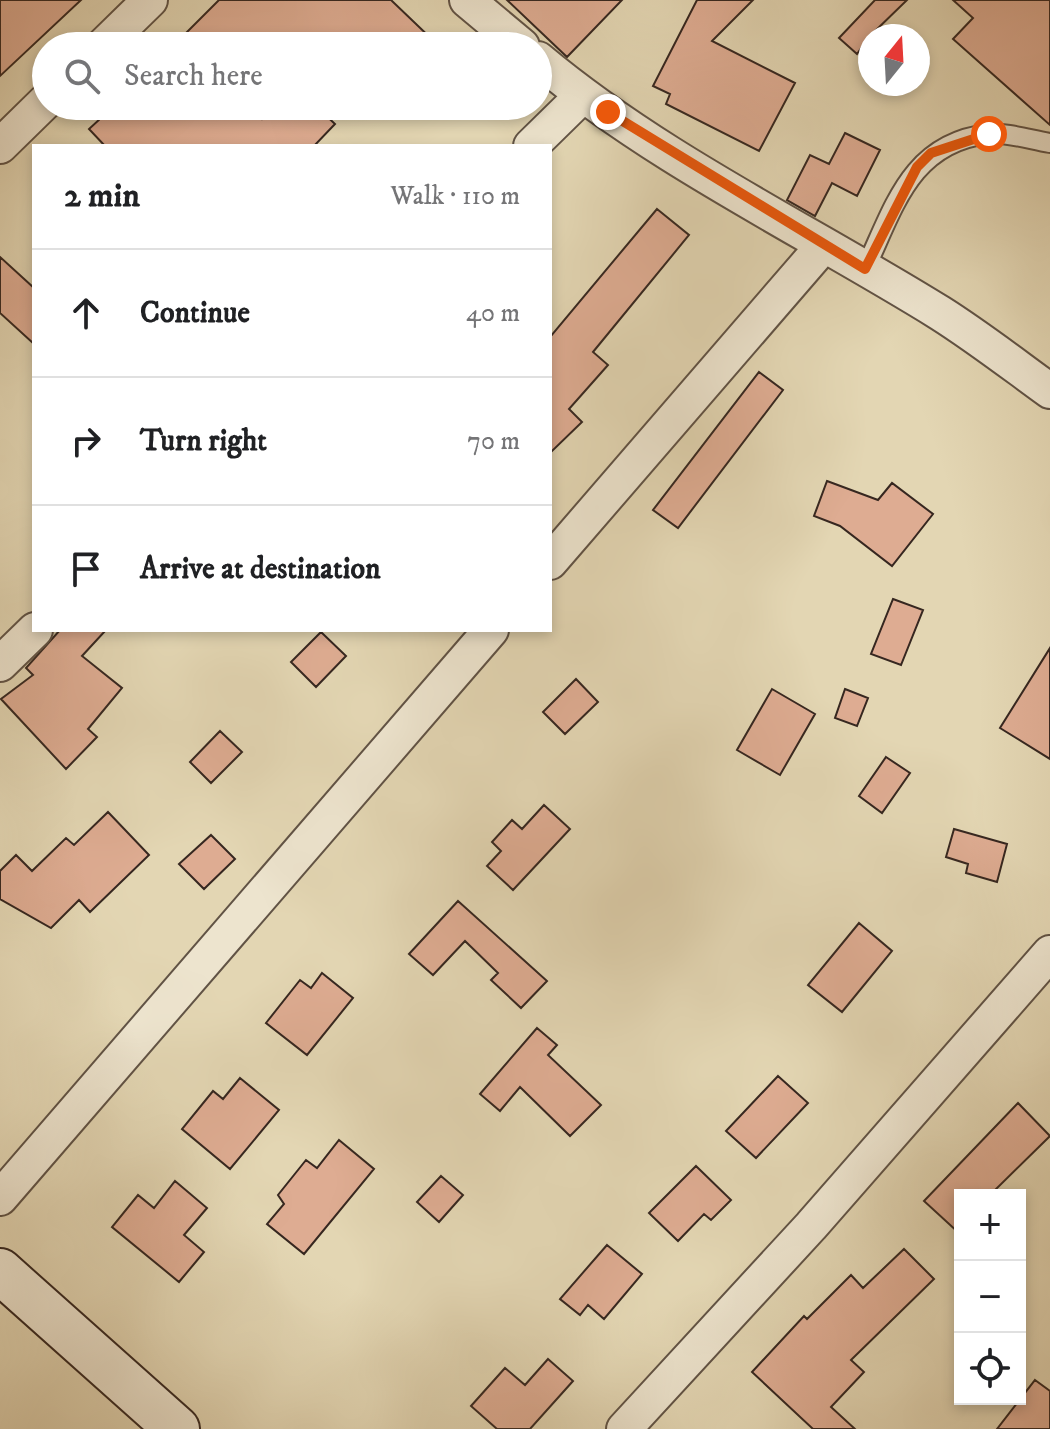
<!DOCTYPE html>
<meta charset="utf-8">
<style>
:root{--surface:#fff;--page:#f2f2f2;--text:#202124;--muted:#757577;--line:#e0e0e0}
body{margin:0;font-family:"IM FELL DW Pica",serif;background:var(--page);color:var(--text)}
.controls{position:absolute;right:24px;bottom:24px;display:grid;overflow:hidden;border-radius:0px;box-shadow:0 4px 12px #0003}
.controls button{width:72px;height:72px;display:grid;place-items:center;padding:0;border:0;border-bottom:2px solid var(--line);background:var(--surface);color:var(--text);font:40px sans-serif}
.compass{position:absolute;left:858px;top:24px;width:72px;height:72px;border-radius:50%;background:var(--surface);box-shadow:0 4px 12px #0003;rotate:18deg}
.stop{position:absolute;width:24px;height:24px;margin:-18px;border:6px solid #ea580c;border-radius:50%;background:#fff}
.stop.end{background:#ea580c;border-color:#fff;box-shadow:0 2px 8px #0008}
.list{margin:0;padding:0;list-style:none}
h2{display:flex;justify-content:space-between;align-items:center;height:104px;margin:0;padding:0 32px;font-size:34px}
h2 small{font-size:26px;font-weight:400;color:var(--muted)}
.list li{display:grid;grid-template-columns:52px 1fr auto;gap:24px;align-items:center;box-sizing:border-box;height:128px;padding:0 32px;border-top:2px solid var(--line)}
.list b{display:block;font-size:30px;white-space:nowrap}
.list em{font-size:26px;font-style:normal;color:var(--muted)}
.icon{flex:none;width:44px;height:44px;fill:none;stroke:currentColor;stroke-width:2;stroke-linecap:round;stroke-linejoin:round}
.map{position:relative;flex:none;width:1050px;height:1429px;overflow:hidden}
.search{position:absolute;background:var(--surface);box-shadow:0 4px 12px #0003;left:32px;top:32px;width:520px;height:88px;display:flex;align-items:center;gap:20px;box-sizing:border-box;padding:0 28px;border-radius:44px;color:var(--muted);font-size:30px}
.panel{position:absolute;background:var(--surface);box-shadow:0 4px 12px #0003;left:32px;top:144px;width:520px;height:488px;border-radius:0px}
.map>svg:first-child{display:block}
.building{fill:#deac92;stroke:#362720;stroke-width:2}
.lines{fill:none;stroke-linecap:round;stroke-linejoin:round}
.lane-casing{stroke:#615345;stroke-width:22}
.street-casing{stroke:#615345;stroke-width:38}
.secondary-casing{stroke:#362720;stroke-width:48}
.lane{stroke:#ede4ce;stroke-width:18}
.street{stroke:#ede4ce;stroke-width:34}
.secondary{stroke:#ede4ce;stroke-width:44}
.route{stroke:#ea580c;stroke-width:10}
</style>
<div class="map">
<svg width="1050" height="1429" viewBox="0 0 1050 1429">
<rect width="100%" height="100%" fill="#e3d6b3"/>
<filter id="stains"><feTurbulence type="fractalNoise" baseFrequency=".0025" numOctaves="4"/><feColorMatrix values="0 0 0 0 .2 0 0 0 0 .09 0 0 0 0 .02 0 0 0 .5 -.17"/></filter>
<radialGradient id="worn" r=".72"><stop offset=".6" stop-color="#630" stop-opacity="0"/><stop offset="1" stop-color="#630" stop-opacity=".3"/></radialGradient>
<path class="building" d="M 0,0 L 81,0 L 0,76 Z
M 219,0 L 391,0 L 439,46 L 173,46 Z
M 507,0 L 622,0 L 567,57 Z
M 697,0 L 753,0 L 712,41 L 795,83 L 759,151 L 666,104 L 670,94 L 653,86 Z
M 875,0 L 907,0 L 870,36 L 857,54 L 839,38 Z
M 953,0 L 1050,0 L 1050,125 L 953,39 L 973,18 Z
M 114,106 L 250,106 L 262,119 L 275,106 L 316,106 L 335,124 L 314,146 L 105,146 L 89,129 Z
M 845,133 L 880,150 L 857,196 L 832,183 L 815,216 L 787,200 L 810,155 L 829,164 Z
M 657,209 L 689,235 L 593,352 L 608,365 L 569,409 L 582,422 L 550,453 L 550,337 Z
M 0,257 L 34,288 L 34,344 L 0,313 Z
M 759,372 L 783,390 L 678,528 L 653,510 Z
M 827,481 L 878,500 L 892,483 L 933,514 L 892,566 L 840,526 L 814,516 Z
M 893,599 L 923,610 L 901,665 L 871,654 Z
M 60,630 L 106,630 L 82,656 L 122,688 L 88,729 L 97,737 L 66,769 L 1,699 L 33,675 L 26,668 Z
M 321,632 L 346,656 L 316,687 L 291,662 Z
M 1050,648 L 1050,759 L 1000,728 Z
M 576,679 L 598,702 L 565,734 L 543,712 Z
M 772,689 L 815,714 L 780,775 L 737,750 Z
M 845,689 L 868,698 L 857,726 L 835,718 Z
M 220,731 L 242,752 L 211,783 L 190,762 Z
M 886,757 L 910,773 L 882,813 L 859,796 Z
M 544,805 L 570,829 L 513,890 L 487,866 L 501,851 L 492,842 L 512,820 L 522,829 Z
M 108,812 L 149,855 L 90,912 L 79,900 L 51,928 L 0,899 L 0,871 L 16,855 L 32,871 L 66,838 L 74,845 Z
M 954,829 L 1007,844 L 997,882 L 966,873 L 968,864 L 946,857 Z
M 211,835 L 235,859 L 204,889 L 179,864 Z
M 458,901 L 547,981 L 521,1008 L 491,980 L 498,973 L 465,941 L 433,975 L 409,954 Z
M 859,923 L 892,951 L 842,1012 L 808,985 Z
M 322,973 L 353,998 L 307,1055 L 266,1023 L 300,980 L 311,988 Z
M 537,1028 L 557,1045 L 548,1055 L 601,1105 L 570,1136 L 520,1087 L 500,1111 L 480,1094 Z
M 778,1076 L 808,1103 L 756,1158 L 726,1131 Z
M 240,1078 L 279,1110 L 230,1169 L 182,1129 L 213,1091 L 223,1099 Z
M 1018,1103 L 1050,1136 L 990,1195 L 960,1195 L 960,1234 L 924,1201 Z
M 339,1140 L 374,1169 L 304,1254 L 267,1224 L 284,1204 L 278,1195 L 306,1160 L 317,1168 Z
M 696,1166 L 731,1200 L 711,1220 L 704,1214 L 678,1241 L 649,1213 Z
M 441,1176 L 463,1195 L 439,1222 L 417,1202 Z
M 175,1181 L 207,1208 L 184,1235 L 204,1252 L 179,1282 L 112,1227 L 138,1195 L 154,1208 Z
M 607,1245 L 642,1274 L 604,1319 L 588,1305 L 580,1315 L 560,1299 Z
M 904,1249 L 934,1279 L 851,1360 L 864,1372 L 831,1407 L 855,1429 L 813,1429 L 752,1372 L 804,1316 L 807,1319 L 851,1275 L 863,1288 Z
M 548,1359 L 573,1381 L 530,1429 L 497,1429 L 471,1406 L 505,1368 L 525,1385 Z
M 1035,1380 L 1050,1391 L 1050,1429 L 997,1429 Z"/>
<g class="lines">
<defs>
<path id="lane" d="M 865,269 C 894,208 910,143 988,134 C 1007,132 1031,140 1050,143"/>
<path id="street" d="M 467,0 L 522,46
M 103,46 L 150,0
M 538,59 C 657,159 808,231 940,313 C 978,337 1014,365 1050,391
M 0,146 L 46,101
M 531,146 L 582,96
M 550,562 L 823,246
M 0,664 L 35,630
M 0,1198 L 491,630
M 624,1429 L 811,1226 L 1050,953"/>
<path id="secondary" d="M 0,1271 L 177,1429"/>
</defs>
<use href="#lane" class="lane-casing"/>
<use href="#street" class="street-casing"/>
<use href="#secondary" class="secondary-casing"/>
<use href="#lane" class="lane"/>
<use href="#street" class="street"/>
<use href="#secondary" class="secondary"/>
</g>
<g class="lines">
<path class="route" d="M 608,112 L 865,269 L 917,167 L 931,153 L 989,134"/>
</g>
<rect width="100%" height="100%" filter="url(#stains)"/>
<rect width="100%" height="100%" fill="url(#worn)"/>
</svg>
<div class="controls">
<button>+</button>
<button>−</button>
<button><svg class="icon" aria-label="locate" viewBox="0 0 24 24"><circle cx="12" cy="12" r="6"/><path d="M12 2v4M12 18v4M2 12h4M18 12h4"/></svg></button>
</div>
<svg class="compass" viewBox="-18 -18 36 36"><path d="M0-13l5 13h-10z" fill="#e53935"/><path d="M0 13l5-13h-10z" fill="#757577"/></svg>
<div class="stop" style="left:989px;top:134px"></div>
<div class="stop end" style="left:608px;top:112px"></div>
<div class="search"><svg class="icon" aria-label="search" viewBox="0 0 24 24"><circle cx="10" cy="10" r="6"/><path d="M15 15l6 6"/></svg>Search here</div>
<section class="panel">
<h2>2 min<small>Walk · 110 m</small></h2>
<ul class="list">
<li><svg class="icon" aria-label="ahead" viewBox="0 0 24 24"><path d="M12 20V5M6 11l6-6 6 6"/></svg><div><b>Continue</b></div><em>40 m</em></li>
<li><svg class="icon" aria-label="right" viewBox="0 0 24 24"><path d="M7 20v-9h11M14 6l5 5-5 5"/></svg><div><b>Turn right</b></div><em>70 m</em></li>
<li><svg class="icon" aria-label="arrive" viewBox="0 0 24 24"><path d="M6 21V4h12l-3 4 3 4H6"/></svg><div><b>Arrive at destination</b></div></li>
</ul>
</section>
</div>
